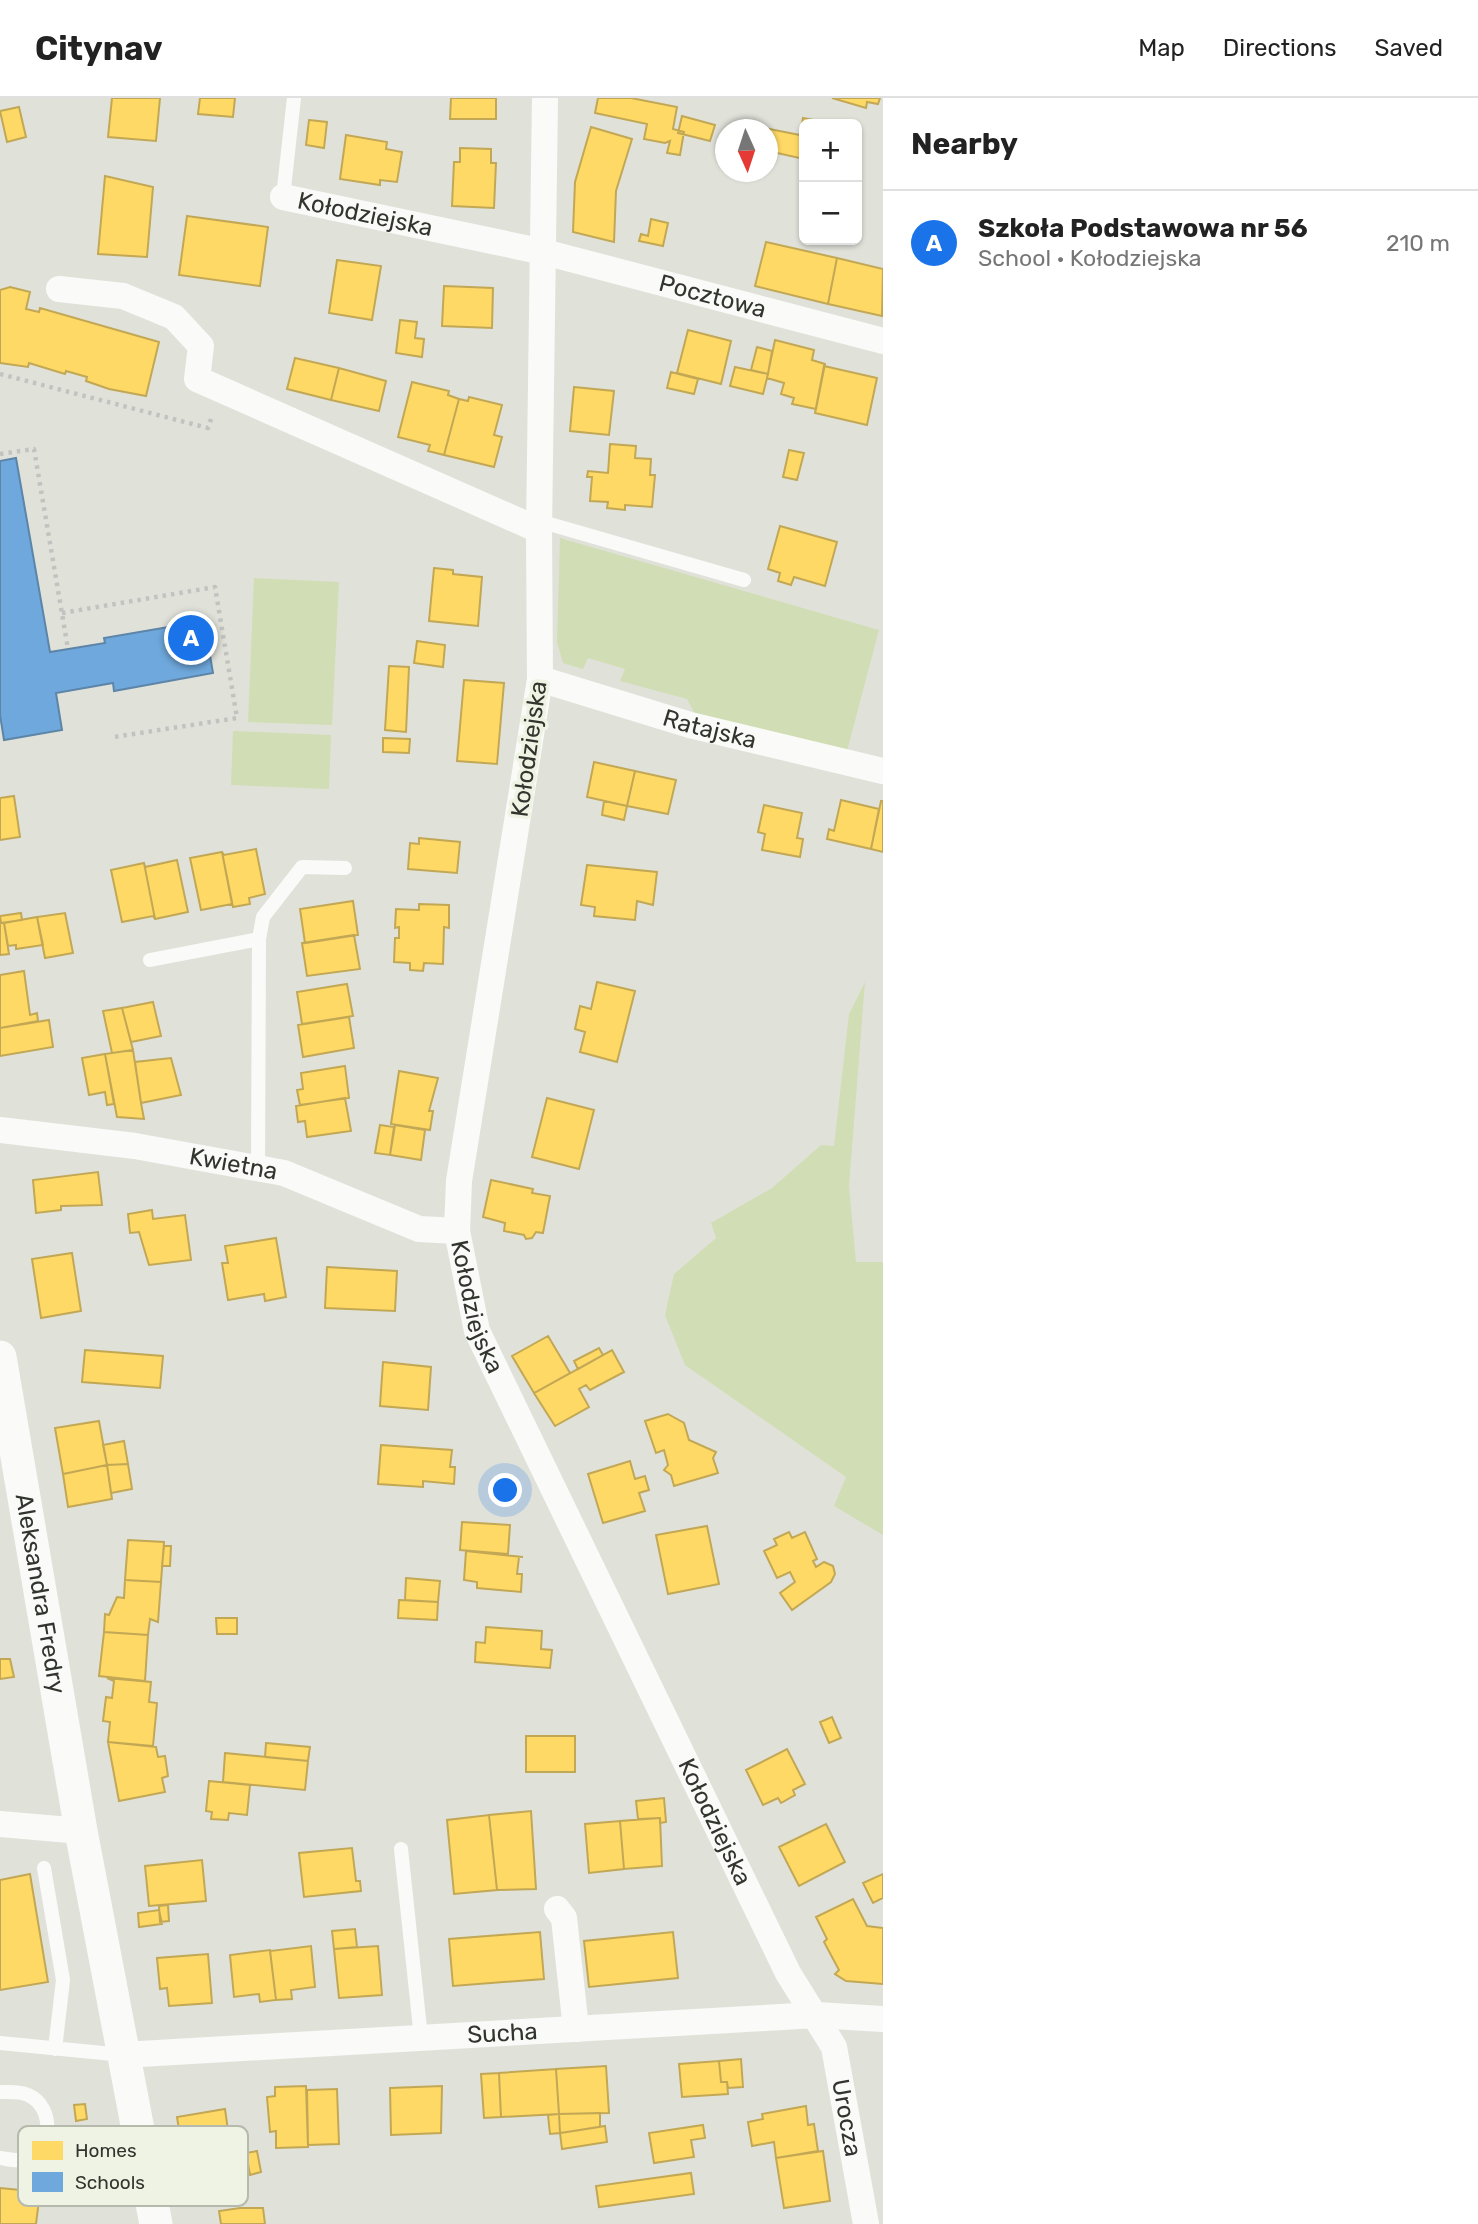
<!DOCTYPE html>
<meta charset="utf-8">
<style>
:root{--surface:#fff;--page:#f6f6f6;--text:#222;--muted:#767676;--line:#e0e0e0;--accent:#1a73e8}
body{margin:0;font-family:Rubik,sans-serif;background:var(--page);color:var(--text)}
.controls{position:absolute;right:21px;top:21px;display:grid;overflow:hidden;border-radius:10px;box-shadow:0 2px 5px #0004}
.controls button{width:63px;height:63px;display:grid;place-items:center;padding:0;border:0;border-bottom:2px solid var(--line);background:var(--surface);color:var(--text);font:35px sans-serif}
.compass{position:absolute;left:715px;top:21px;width:63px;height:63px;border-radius:50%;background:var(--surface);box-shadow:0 2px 5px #0004;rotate:177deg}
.you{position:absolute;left:506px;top:1393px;width:24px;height:24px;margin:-18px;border:5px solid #fff;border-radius:50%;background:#1a73e8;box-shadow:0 0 0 10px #1a73e833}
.badge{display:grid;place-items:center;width:46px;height:46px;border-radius:50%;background:var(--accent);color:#fff;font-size:23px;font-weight:700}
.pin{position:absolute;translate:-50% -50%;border:4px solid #fff;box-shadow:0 2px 7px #0006}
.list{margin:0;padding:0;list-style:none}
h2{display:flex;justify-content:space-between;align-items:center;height:91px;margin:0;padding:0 28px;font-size:30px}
h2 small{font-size:23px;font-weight:400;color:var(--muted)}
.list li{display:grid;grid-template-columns:46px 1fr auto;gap:21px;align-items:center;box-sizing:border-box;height:105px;padding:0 28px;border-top:2px solid var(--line)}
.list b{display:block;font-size:26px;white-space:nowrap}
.list p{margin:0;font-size:23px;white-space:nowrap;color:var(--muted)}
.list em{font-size:23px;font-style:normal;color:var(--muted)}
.map{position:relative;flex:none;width:883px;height:2126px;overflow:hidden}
header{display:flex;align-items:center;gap:42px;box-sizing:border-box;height:98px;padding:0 35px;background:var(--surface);border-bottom:2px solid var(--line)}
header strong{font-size:33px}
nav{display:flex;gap:38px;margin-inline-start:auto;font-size:24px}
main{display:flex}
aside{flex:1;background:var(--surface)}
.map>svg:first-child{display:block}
.green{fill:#d1ddb4}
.homes{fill:#ffd966;stroke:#c2a855;stroke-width:2}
.schools{fill:#6fa8dc;stroke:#5d85a8;stroke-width:2}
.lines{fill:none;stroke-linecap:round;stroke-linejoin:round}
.path{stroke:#c2c3c0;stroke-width:4.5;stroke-dasharray:3.5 5;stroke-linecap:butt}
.service{stroke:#fafbf9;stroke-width:14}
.minor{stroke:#fafbf9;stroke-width:26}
.tertiary{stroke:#fafbf9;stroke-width:33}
.labels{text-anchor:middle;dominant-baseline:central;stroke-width:7;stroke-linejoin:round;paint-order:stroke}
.street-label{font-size:24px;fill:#32342e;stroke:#eef3e3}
.key{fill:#eef3e3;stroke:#b6baad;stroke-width:2}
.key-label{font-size:19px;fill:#32342e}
</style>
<header>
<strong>Citynav</strong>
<nav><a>Map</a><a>Directions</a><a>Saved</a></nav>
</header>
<main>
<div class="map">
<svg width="883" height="2126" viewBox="0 0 883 2126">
<rect width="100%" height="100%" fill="#e0e2da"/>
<path class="green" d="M 560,440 L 879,532 L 847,653 L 696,618 L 687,601 L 620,583 L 625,571 L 588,560 L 583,571 L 563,565 L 557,544 Z
M 254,480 L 339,484 L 332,627 L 248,624 Z
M 233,633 L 331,637 L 329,691 L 231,687 Z
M 865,884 L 849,1088 L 856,1164 L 883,1164 L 883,1437 L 834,1408 L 846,1379 L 685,1267 L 665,1217 L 674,1176 L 716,1140 L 711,1125 L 772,1090 L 821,1047 L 834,1048 L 849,916 Z"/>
<path class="homes" d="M 112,0 L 160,0 L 156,43 L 108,39 Z
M 200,0 L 235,0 L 233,19 L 198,16 Z
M 451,0 L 496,0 L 496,21 L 450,21 Z
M 598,0 L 631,0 L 677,9 L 673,31 L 684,34 L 680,57 L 667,55 L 670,43 L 665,45 L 644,41 L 647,26 L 595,15 Z
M 832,0 L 880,0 L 878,6 L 867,4 L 866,10 Z
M 19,9 L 26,39 L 7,44 L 0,13 Z
M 682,18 L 715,27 L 710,43 L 678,35 Z
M 803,20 L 834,26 L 804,26 L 804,61 L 768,53 L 768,32 L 759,32 L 759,29 L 800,37 Z
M 309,22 L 327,24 L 324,50 L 306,47 Z
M 591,29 L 632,41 L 616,93 L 614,144 L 573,134 L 575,84 Z
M 346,37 L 387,44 L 386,51 L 402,54 L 397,84 L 380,82 L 380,87 L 340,81 Z
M 460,50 L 491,51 L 491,65 L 496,65 L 494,110 L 452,108 L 454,64 L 460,64 Z
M 105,78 L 153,89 L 147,159 L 98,156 Z
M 187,118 L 268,129 L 260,188 L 179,177 Z
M 651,121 L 668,125 L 663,148 L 639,143 L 641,136 L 648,138 Z
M 766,144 L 837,160 L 828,206 L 755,188 Z
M 837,160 L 883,171 L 882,218 L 828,206 Z
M 337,162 L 381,168 L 372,222 L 329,215 Z
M 444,188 L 493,190 L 492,230 L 442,228 Z
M 10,189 L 30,194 L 26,211 L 39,214 L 40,210 L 159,244 L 146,298 L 109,291 L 86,283 L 87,279 L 66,273 L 65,276 L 29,265 L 28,269 L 0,265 L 0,192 Z
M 400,222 L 417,224 L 415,240 L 424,241 L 422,259 L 396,255 Z
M 688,232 L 731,243 L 721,286 L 677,275 Z
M 775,242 L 814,252 L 812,262 L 825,266 L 816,311 L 792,306 L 794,300 L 781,296 L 784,285 L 767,280 Z
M 757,249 L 772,253 L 768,276 L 751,272 Z
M 295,260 L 339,270 L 331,302 L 287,291 Z
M 824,268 L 877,280 L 867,327 L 815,315 Z
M 735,269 L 768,276 L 763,296 L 730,288 Z
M 339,270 L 386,283 L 379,313 L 331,302 Z
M 671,274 L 698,281 L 694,296 L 667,290 Z
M 412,284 L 449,293 L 448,297 L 459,301 L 444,357 L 428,353 L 430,347 L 398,339 Z
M 574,289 L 614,293 L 609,337 L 570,333 Z
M 469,299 L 502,307 L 494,337 L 502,339 L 494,369 L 444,357 L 459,301 L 468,303 Z
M 610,346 L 636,348 L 635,360 L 651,361 L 650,377 L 655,377 L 652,409 L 625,407 L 625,412 L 607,410 L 608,404 L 590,403 L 592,379 L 587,379 L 588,373 L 608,375 Z
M 789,352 L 804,355 L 797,382 L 783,379 Z
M 780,428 L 837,444 L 825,488 L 794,479 L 791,487 L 778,483 L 780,475 L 768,471 Z
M 434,470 L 453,472 L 453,476 L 482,479 L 478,528 L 429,523 Z
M 417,543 L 445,547 L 443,569 L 414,565 Z
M 389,568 L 409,569 L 406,634 L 385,632 Z
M 464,582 L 504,585 L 497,666 L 457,663 Z
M 383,640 L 410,641 L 409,655 L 383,654 Z
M 594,664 L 635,673 L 627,708 L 587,699 Z
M 635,673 L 676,682 L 668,716 L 627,708 Z
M 14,698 L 20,739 L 0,742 L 0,700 Z
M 841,702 L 879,711 L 871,751 L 827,741 L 829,731 L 834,733 Z
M 604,703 L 627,708 L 624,722 L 602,717 Z
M 881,703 L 883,703 L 883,754 L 871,751 Z
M 764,707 L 802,715 L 797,740 L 803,741 L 800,759 L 762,752 L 765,736 L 758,734 Z
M 419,740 L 460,744 L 457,775 L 408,771 L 410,745 L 419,746 Z
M 256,751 L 265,796 L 249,800 L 250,806 L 233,809 L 222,754 L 224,757 Z
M 222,754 L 232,806 L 201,812 L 190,760 Z
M 177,762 L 188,814 L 155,821 L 144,765 L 145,769 Z
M 144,765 L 155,821 L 153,818 L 122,824 L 111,772 Z
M 587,767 L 657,774 L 653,807 L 637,803 L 635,822 L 594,818 L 595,809 L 581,807 Z
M 353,803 L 358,837 L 305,845 L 300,811 Z
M 419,806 L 449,807 L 449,830 L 444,829 L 443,866 L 424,865 L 423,873 L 410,872 L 410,865 L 394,864 L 395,840 L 399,840 L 399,829 L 395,830 L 396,811 L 419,812 Z
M 21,815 L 22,822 L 1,825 L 0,818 Z
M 65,815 L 73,855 L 45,860 L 37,819 Z
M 37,819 L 43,847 L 16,851 L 16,847 L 8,848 L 4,825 Z
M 0,825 L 4,825 L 9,856 L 0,857 Z
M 354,837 L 360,871 L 307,878 L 302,845 Z
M 24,873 L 30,917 L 37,915 L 38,923 L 0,930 L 0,877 Z
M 597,884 L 635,893 L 617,964 L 580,954 L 585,934 L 575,931 L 580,908 L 591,911 Z
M 347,886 L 353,918 L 302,926 L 297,894 Z
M 153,904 L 161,938 L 131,944 L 122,910 Z
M 122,910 L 133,952 L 112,955 L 103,913 Z
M 349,919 L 354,950 L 303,959 L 298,927 Z
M 49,922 L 53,949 L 0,958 L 0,930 Z
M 133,952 L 141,1005 L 144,1021 L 117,1019 L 105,956 Z
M 105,956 L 114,1006 L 107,1007 L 105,994 L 89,997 L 82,960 Z
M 171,960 L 181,997 L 141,1005 L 135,964 Z
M 345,968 L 349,1000 L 300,1007 L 297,992 L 303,991 L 301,975 Z
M 399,973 L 438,980 L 429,1013 L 433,1013 L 430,1032 L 391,1026 Z
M 345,1000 L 351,1033 L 307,1039 L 305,1023 L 298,1024 L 296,1008 Z
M 547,1000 L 594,1012 L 579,1071 L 532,1059 Z
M 380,1027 L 394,1029 L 390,1057 L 375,1055 Z
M 395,1027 L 425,1032 L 421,1062 L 390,1057 Z
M 98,1074 L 102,1107 L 61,1108 L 61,1112 L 36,1115 L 33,1082 Z
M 491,1082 L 533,1091 L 532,1095 L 550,1098 L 543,1135 L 536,1134 L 532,1140 L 526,1141 L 524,1137 L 504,1133 L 505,1125 L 483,1119 Z
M 152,1112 L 153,1121 L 185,1117 L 191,1162 L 149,1167 L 139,1134 L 130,1135 L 128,1116 Z
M 276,1140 L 286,1199 L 265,1203 L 264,1196 L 228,1202 L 222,1165 L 228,1165 L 225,1148 Z
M 72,1155 L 81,1213 L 41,1220 L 32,1161 Z
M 327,1169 L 397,1173 L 395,1213 L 325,1210 Z
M 548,1238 L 570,1275 L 534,1295 L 512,1258 Z
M 599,1250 L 603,1257 L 578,1271 L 574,1263 Z
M 85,1252 L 163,1258 L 160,1290 L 82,1284 Z
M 612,1252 L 624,1274 L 590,1292 L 586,1287 L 579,1291 L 589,1309 L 555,1328 L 534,1295 Z
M 383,1264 L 431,1269 L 428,1312 L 380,1308 Z
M 668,1316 L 684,1325 L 689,1342 L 716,1354 L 713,1360 L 718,1375 L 674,1388 L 671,1377 L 664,1372 L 668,1367 L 664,1352 L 656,1355 L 645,1323 Z
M 99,1323 L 107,1367 L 63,1376 L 55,1330 Z
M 124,1343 L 128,1366 L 107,1367 L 103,1347 Z
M 381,1347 L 452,1352 L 450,1369 L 455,1369 L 454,1386 L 423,1383 L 423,1389 L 378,1386 Z
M 630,1363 L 635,1381 L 645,1378 L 649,1392 L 639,1395 L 645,1413 L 603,1425 L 588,1376 Z
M 128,1366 L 132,1391 L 111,1395 L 107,1367 Z
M 107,1367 L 112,1401 L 68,1409 L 63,1376 Z
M 462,1424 L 510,1427 L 508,1456 L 460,1452 Z
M 707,1428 L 719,1486 L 668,1496 L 656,1437 Z
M 789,1434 L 792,1440 L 805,1434 L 817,1461 L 813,1463 L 816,1469 L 824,1464 L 833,1468 L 835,1476 L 831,1484 L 792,1512 L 780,1495 L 795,1484 L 790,1474 L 777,1480 L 764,1453 L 777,1447 L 774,1441 Z
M 128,1442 L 164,1444 L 161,1484 L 125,1482 Z
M 164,1448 L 171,1448 L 170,1468 L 162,1468 Z
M 466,1453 L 523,1459 L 519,1459 L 517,1476 L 522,1476 L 521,1494 L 477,1490 L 477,1484 L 464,1482 Z
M 406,1480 L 440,1483 L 438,1504 L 405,1502 Z
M 125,1482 L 161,1484 L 158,1524 L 150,1521 L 148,1537 L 104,1534 L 105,1516 L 109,1517 L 117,1499 L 124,1500 Z
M 399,1502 L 438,1504 L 437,1522 L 398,1520 Z
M 216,1520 L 237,1520 L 237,1536 L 217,1536 Z
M 486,1529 L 542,1533 L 541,1551 L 552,1552 L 550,1570 L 475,1564 L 476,1544 L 485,1545 Z
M 104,1534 L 148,1537 L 145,1583 L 99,1578 Z
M 0,1561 L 10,1561 L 14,1579 L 0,1581 Z
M 107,1580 L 151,1584 L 149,1604 L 157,1605 L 153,1648 L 108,1644 L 110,1624 L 103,1623 L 106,1599 L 112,1600 L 114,1583 Z
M 832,1619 L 841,1640 L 829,1645 L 820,1624 Z
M 526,1638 L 575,1638 L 575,1674 L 526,1674 Z
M 108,1644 L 156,1649 L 158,1659 L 165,1658 L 168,1678 L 162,1680 L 165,1694 L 119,1703 Z
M 266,1645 L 310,1649 L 308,1663 L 265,1659 Z
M 787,1651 L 805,1686 L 793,1692 L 795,1697 L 781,1705 L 778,1700 L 763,1707 L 746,1672 Z
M 225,1655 L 308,1663 L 305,1692 L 223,1684 Z
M 209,1683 L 250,1687 L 247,1717 L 229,1715 L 228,1722 L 211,1721 L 212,1714 L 206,1713 Z
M 664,1700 L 666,1724 L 660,1725 L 660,1720 L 638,1721 L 636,1703 Z
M 531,1713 L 536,1791 L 497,1792 L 489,1717 Z
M 489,1717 L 497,1792 L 454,1796 L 447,1722 Z
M 660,1720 L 662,1768 L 624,1771 L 620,1723 Z
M 620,1723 L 624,1771 L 589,1775 L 585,1726 Z
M 826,1726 L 845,1764 L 799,1788 L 779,1749 Z
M 352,1750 L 356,1783 L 360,1783 L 361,1793 L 304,1799 L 299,1755 Z
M 202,1762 L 206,1803 L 149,1808 L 145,1768 Z
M 30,1776 L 48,1884 L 0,1892 L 0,1782 Z
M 883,1776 L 883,1800 L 873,1805 L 863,1785 Z
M 853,1801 L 867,1828 L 883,1830 L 883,1886 L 846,1883 L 835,1876 L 839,1872 L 824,1844 L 827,1841 L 816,1819 Z
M 168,1807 L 169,1823 L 160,1824 L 159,1808 Z
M 159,1812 L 162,1826 L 139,1829 L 138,1815 Z
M 355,1831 L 357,1849 L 334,1851 L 332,1833 Z
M 540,1834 L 544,1881 L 453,1888 L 449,1841 Z
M 673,1834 L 678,1880 L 589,1889 L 584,1843 Z
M 311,1848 L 315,1889 L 291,1892 L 292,1901 L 276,1902 L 270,1853 Z
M 378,1848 L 382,1897 L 339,1900 L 334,1851 Z
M 270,1852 L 276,1902 L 260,1904 L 259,1896 L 234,1899 L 230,1857 Z
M 208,1856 L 212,1905 L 169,1908 L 167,1890 L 160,1891 L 157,1860 Z
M 741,1961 L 743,1989 L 728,1990 L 727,1984 L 721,1984 L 719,1963 Z
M 719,1963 L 721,1984 L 727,1984 L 728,1996 L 682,1999 L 679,1966 Z
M 606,1968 L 609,2015 L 559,2016 L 556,1971 Z
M 556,1971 L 559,2016 L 501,2019 L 499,1975 Z
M 499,1975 L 501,2019 L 484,2020 L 481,1976 Z
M 306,1988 L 308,2049 L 276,2050 L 276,2033 L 270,2034 L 267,1999 L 275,1998 L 275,1989 Z
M 442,1988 L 441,2035 L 391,2037 L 390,1990 Z
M 337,1991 L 339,2046 L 308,2047 L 307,1992 Z
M 85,2006 L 87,2021 L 76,2023 L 74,2007 Z
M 806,2008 L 808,2027 L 814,2026 L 818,2053 L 776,2060 L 774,2044 L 752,2048 L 748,2024 L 763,2021 L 762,2016 Z
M 225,2011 L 233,2068 L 186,2075 L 177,2019 Z
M 600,2015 L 600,2029 L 560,2035 L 559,2016 Z
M 559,2016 L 560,2035 L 550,2036 L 548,2017 Z
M 703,2027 L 705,2040 L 691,2042 L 694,2059 L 654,2065 L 649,2035 Z
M 605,2028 L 607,2044 L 562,2051 L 560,2035 Z
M 257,2053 L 261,2074 L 250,2077 L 246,2055 Z
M 823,2053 L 830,2103 L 784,2110 L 776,2060 Z
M 691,2075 L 694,2096 L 599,2109 L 596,2088 Z
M 0,2090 L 40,2094 L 36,2126 L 0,2126 Z
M 240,2110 L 263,2110 L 265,2126 L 221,2126 L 219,2113 Z"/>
<path class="schools" d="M 16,360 L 50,554 L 105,545 L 104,540 L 204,523 L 213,575 L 114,593 L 113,585 L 56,595 L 62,632 L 4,642 L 0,617 L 0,363 Z"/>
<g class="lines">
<path class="path" d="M 0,276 L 208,330 L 212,318
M 0,356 L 34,351 L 68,551
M 62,515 L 215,489 L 237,620 L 114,639"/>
<path class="service" d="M 283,99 L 294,0
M 539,423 L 744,482
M 259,841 L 263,819 L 302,769 L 345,770
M 150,862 L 259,841 L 258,1071
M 401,1751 L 421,1940
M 44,1770 L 63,1882 L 55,1951
M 0,1945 L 123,1957
M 0,1994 C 8,1994 21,1993 28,1997 C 56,2009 53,2056 22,2062 C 16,2063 7,2061 0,2060"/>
<g class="minor">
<path id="s1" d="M 545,0 L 539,432 L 540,581 L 459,1083 L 457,1133 L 477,1233 L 788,1875 L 834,1949 L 866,2126"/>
<path id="s2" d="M 283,99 L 544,154 L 883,243"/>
<path d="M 59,191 L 123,198 L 174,219 L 201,248 L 197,281 L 539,432"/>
<path id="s3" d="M 540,581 L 690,627 L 883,673"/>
<path id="s4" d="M 0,1032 L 135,1048 L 284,1075 L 419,1131 L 457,1133"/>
<path d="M 0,1726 L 81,1733"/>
<path d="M 557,1811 L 564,1820 L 576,1931"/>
<path id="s5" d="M 123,1957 L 816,1917 L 883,1921"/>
</g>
<path class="tertiary" id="s6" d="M 0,1259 L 81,1733 L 156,2126"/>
</g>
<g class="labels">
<g class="street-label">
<text stroke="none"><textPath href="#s2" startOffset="84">Kołodziejska</textPath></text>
<text stroke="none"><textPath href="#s2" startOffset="441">Pocztowa</textPath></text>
<text stroke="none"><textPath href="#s3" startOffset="177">Ratajska</textPath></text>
<text transform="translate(529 651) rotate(-82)">Kołodziejska</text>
<text stroke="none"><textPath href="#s4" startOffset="236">Kwietna</textPath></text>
<text stroke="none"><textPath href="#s1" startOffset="1218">Kołodziejska</textPath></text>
<text stroke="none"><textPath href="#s6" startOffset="240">Aleksandra Fredry</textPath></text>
<text stroke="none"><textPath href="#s1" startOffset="1787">Kołodziejska</textPath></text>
<text stroke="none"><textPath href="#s5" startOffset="380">Sucha</textPath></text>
<text stroke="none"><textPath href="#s1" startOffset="2114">Urocza</textPath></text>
</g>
</g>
<rect x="18" y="2028" width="230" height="80" rx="10" class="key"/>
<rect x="32" y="2043" width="31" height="19" fill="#ffd966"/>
<rect x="32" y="2074" width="31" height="20" fill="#6fa8dc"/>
<g class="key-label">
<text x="75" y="2059">Homes</text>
<text x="75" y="2091">Schools</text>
</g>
</svg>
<div class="controls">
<button>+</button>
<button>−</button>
</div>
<svg class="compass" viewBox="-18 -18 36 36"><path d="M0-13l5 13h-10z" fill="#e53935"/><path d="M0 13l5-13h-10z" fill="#767676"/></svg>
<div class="you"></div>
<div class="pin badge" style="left:191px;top:540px">A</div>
</div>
<aside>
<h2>Nearby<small></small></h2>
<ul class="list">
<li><span class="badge">A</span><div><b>Szkoła Podstawowa nr 56</b><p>School · Kołodziejska</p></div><em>210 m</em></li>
</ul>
</aside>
</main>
